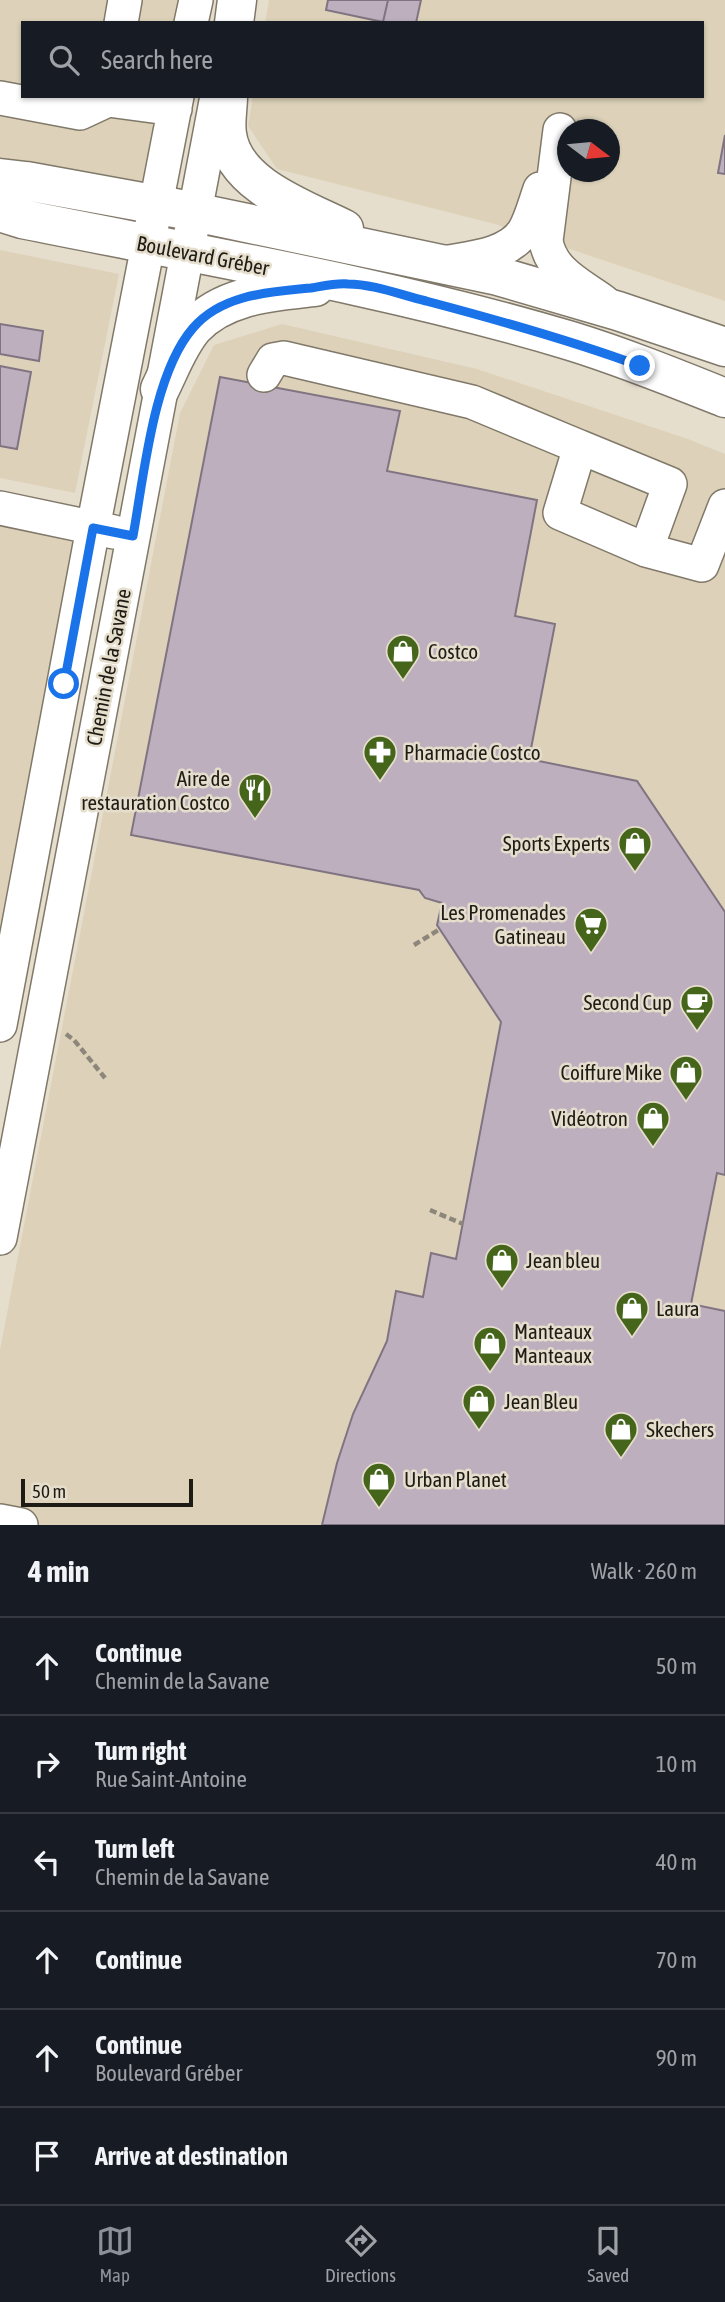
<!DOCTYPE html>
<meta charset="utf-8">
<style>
:root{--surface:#171b24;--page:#20242c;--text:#f1f3f6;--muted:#9ea1a6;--line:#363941;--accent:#8c9099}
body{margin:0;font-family:"Asap Condensed",sans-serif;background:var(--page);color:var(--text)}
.compass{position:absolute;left:557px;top:119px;width:63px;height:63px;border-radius:50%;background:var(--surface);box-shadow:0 2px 5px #0004;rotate:106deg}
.scale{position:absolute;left:21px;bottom:18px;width:172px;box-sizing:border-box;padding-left:7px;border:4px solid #1e1b15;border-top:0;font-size:19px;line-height:24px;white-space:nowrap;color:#1e1b15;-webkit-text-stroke:5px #e6decd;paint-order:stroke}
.stop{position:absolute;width:21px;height:21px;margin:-16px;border:5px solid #1a73e8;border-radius:50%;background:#fff}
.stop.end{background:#1a73e8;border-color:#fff;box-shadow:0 2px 7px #0008}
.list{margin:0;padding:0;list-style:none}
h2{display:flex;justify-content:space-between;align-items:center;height:91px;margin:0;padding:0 28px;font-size:30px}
h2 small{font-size:23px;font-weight:400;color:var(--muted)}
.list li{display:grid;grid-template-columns:46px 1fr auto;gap:21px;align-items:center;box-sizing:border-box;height:98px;padding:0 28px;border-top:2px solid var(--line)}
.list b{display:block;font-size:26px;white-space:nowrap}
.list p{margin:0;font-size:23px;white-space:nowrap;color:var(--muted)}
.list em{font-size:23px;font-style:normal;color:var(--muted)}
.icon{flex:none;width:38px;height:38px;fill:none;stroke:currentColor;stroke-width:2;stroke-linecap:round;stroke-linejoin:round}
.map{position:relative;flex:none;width:725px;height:1525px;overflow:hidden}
.search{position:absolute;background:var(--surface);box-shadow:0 2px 5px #0004;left:21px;right:21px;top:21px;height:77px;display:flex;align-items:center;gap:18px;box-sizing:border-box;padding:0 24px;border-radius:0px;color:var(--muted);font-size:26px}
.sheet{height:679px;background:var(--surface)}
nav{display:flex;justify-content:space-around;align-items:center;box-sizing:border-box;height:98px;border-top:2px solid var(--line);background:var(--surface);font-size:19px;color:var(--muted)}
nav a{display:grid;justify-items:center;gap:4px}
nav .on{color:var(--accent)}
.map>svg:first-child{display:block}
.built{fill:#ddd2b9;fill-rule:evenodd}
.building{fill:#bdafbd;stroke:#817482;stroke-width:2}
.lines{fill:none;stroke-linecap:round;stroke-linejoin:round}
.minor-casing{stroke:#807869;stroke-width:36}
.major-casing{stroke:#807869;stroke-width:41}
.path{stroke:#8d877b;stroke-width:4.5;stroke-dasharray:7 3.5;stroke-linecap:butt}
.minor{stroke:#fff;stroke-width:33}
.major{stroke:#fff;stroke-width:38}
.route{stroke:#1a73e8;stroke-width:9}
.labels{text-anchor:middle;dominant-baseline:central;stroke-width:5;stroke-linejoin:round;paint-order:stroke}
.street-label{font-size:21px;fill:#1e1b15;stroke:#e6decd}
.poi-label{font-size:21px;fill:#1e1b15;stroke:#e6decd;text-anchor:start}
</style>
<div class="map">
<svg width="725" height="1525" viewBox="0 0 725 1525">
<rect width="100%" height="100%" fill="#e6decd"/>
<path class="built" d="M 0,0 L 196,0 L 191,23 L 23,23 L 23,96 L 177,96 L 157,205 L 0,178 Z
M 269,0 L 725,0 L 725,301 L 495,224 L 277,169 L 248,126 L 253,96 L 702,96 L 702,23 L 265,23 ZM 568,130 L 610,130 L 610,172 L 568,172 Z
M 0,250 L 119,274 L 75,493 L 0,478 Z
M 282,324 L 477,369 L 688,439 L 725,454 L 725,1525 L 0,1525 L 0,1350 L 180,413 L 214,345 Z
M 0,508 L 93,528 L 0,1026 Z"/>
<path class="building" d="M 328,0 L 388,0 L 383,22 L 326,10 Z
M 388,0 L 421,0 L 416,23 L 383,22 Z
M 725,135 L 725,174 L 718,173 Z
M 0,324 L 43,331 L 39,361 L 0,354 Z
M 0,366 L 31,372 L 17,449 L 0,446 Z
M 220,377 L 400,411 L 387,471 L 537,500 L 515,616 L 555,624 L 529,759 L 637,781 L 725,912 L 725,1175 L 717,1173 L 691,1304 L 725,1311 L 725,1525 L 322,1525 L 337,1463 L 353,1414 L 387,1341 L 396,1291 L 423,1297 L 431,1253 L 456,1259 L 501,1022 L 437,925 L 442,903 L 425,898 L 419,890 L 131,835 Z"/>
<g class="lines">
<defs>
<path id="minor" d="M 121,23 L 125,0
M 191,23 L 196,0
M 0,98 L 80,113 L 108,100 L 175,109
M 560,130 L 546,241 C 551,272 581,285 604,302
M 443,263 C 469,258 508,256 524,231 C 531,219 535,203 540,189
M 264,375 L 273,360 L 284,358 L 472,402 L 580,447
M 0,508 L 114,532
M 646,550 L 670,484 L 580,447 L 560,513 L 646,550 L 702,565 L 725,506
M 0,1025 L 93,528 L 177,96
M 0,1238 L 217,96
M 0,1521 L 21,1525"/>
<path id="major" d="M 234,23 L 237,0
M 228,96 C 228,108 225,122 227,134 C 233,185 304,209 344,229
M 0,178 L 26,181 L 180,209 L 498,276 L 618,311 L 725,347
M 0,212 L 22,219 C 206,256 391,287 571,341 C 623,357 675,378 725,398
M 160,389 C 170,369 179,344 194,327 C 225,294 273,292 315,287"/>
</defs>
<use href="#minor" class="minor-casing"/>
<use href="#major" class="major-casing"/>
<path class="path" d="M 414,945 L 440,929
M 66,1034 L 74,1040 L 105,1078
M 430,1210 L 463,1224"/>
<use href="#minor" class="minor"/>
<use href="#major" class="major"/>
</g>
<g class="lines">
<path class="route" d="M 64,684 L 93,528 L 133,536 C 144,476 153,374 193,328 C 222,294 270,292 311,288 C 323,286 336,283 348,284 C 373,284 401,295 426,301 C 498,320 570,340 640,366"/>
</g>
<defs>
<symbol id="shop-pin" viewBox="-11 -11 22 30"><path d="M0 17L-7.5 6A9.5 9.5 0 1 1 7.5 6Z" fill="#45651b" stroke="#e6decd"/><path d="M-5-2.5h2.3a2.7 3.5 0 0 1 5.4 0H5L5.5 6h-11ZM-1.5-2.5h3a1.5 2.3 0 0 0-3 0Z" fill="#fff"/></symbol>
<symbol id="pharmacy-pin" viewBox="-11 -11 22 30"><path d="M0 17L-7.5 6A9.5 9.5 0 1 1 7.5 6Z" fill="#45651b" stroke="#e6decd"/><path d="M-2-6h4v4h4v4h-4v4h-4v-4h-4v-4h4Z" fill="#fff"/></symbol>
<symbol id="restaurant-pin" viewBox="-11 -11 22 30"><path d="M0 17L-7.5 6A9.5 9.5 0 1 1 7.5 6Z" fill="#45651b" stroke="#e6decd"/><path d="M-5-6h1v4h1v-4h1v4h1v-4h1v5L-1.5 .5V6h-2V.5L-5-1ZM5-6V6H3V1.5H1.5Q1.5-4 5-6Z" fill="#fff"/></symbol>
<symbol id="supermarket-pin" viewBox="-11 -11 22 30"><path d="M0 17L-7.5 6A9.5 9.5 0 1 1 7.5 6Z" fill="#45651b" stroke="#e6decd"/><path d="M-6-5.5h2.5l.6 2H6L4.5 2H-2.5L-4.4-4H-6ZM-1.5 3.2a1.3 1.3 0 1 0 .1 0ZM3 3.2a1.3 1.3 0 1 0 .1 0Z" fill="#fff"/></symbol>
<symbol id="cafe-pin" viewBox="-11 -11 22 30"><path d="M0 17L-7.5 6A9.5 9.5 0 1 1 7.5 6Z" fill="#45651b" stroke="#e6decd"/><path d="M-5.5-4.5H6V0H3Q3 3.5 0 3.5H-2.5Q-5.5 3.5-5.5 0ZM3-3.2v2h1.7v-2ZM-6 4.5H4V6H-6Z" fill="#fff"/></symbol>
</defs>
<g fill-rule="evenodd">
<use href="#shop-pin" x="384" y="632" width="38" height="52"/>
<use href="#pharmacy-pin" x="361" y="733" width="38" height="52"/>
<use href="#restaurant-pin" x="236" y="771" width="38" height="52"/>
<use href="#shop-pin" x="616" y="824" width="38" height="52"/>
<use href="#supermarket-pin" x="572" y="905" width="38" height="52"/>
<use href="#cafe-pin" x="678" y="983" width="38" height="52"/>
<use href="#shop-pin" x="667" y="1053" width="38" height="52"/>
<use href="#shop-pin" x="634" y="1099" width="38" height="52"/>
<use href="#shop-pin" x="483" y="1241" width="38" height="52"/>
<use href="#shop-pin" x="613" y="1289" width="38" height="52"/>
<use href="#shop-pin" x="471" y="1324" width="38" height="52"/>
<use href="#shop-pin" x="460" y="1382" width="38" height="52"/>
<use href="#shop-pin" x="602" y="1410" width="38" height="52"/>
<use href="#shop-pin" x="360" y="1460" width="38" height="52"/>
</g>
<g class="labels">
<g class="street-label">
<text transform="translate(203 255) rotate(11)">Boulevard Gréber</text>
<text transform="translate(108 667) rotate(-79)">Chemin de la Savane</text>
</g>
<g class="poi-label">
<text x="428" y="651">Costco</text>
<text x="404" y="752">Pharmacie Costco</text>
<text x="230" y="778" text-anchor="end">Aire de<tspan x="230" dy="24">restauration Costco</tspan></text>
<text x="610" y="843" text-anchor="end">Sports Experts</text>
<text x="566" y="912" text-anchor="end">Les Promenades<tspan x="566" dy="24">Gatineau</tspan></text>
<text x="672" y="1002" text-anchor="end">Second Cup</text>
<text x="662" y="1072" text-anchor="end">Coiffure Mike</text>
<text x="628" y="1118" text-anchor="end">Vidéotron</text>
<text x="526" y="1260">Jean bleu</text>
<text x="656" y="1308">Laura</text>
<text x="514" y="1331">Manteaux<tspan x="514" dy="24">Manteaux</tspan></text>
<text x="504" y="1401">Jean Bleu</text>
<text x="646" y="1429">Skechers</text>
<text x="404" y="1479">Urban Planet</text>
</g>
</g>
</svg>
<svg class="compass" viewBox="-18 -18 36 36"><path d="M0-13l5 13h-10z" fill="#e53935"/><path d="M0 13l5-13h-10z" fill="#9ea1a6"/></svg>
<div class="scale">50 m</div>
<div class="stop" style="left:64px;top:684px"></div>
<div class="stop end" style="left:640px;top:366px"></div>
<div class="search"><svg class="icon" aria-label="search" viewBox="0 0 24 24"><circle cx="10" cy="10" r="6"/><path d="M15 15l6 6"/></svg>Search here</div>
</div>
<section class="sheet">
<h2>4 min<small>Walk · 260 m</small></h2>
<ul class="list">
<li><svg class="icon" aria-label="ahead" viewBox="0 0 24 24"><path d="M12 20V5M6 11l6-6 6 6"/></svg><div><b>Continue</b><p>Chemin de la Savane</p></div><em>50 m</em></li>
<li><svg class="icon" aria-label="right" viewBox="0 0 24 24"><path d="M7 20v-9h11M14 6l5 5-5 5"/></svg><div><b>Turn right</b><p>Rue Saint-Antoine</p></div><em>10 m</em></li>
<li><svg class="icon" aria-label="left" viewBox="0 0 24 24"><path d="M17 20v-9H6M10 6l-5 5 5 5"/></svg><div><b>Turn left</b><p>Chemin de la Savane</p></div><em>40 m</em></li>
<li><svg class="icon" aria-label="ahead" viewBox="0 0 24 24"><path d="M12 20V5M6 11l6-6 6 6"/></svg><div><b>Continue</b></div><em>70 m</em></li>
<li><svg class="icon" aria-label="ahead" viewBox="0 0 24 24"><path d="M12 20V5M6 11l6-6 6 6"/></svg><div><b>Continue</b><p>Boulevard Gréber</p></div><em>90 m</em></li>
<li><svg class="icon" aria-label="arrive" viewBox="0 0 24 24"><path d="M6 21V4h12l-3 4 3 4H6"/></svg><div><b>Arrive at destination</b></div></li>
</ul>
</section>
<nav>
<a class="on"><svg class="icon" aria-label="map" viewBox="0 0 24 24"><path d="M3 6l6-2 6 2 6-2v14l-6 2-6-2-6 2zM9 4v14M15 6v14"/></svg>Map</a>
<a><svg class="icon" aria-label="directions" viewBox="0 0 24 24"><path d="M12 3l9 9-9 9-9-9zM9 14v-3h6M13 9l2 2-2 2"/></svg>Directions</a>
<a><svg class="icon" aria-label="saved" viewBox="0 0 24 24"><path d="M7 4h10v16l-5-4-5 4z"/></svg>Saved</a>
</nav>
